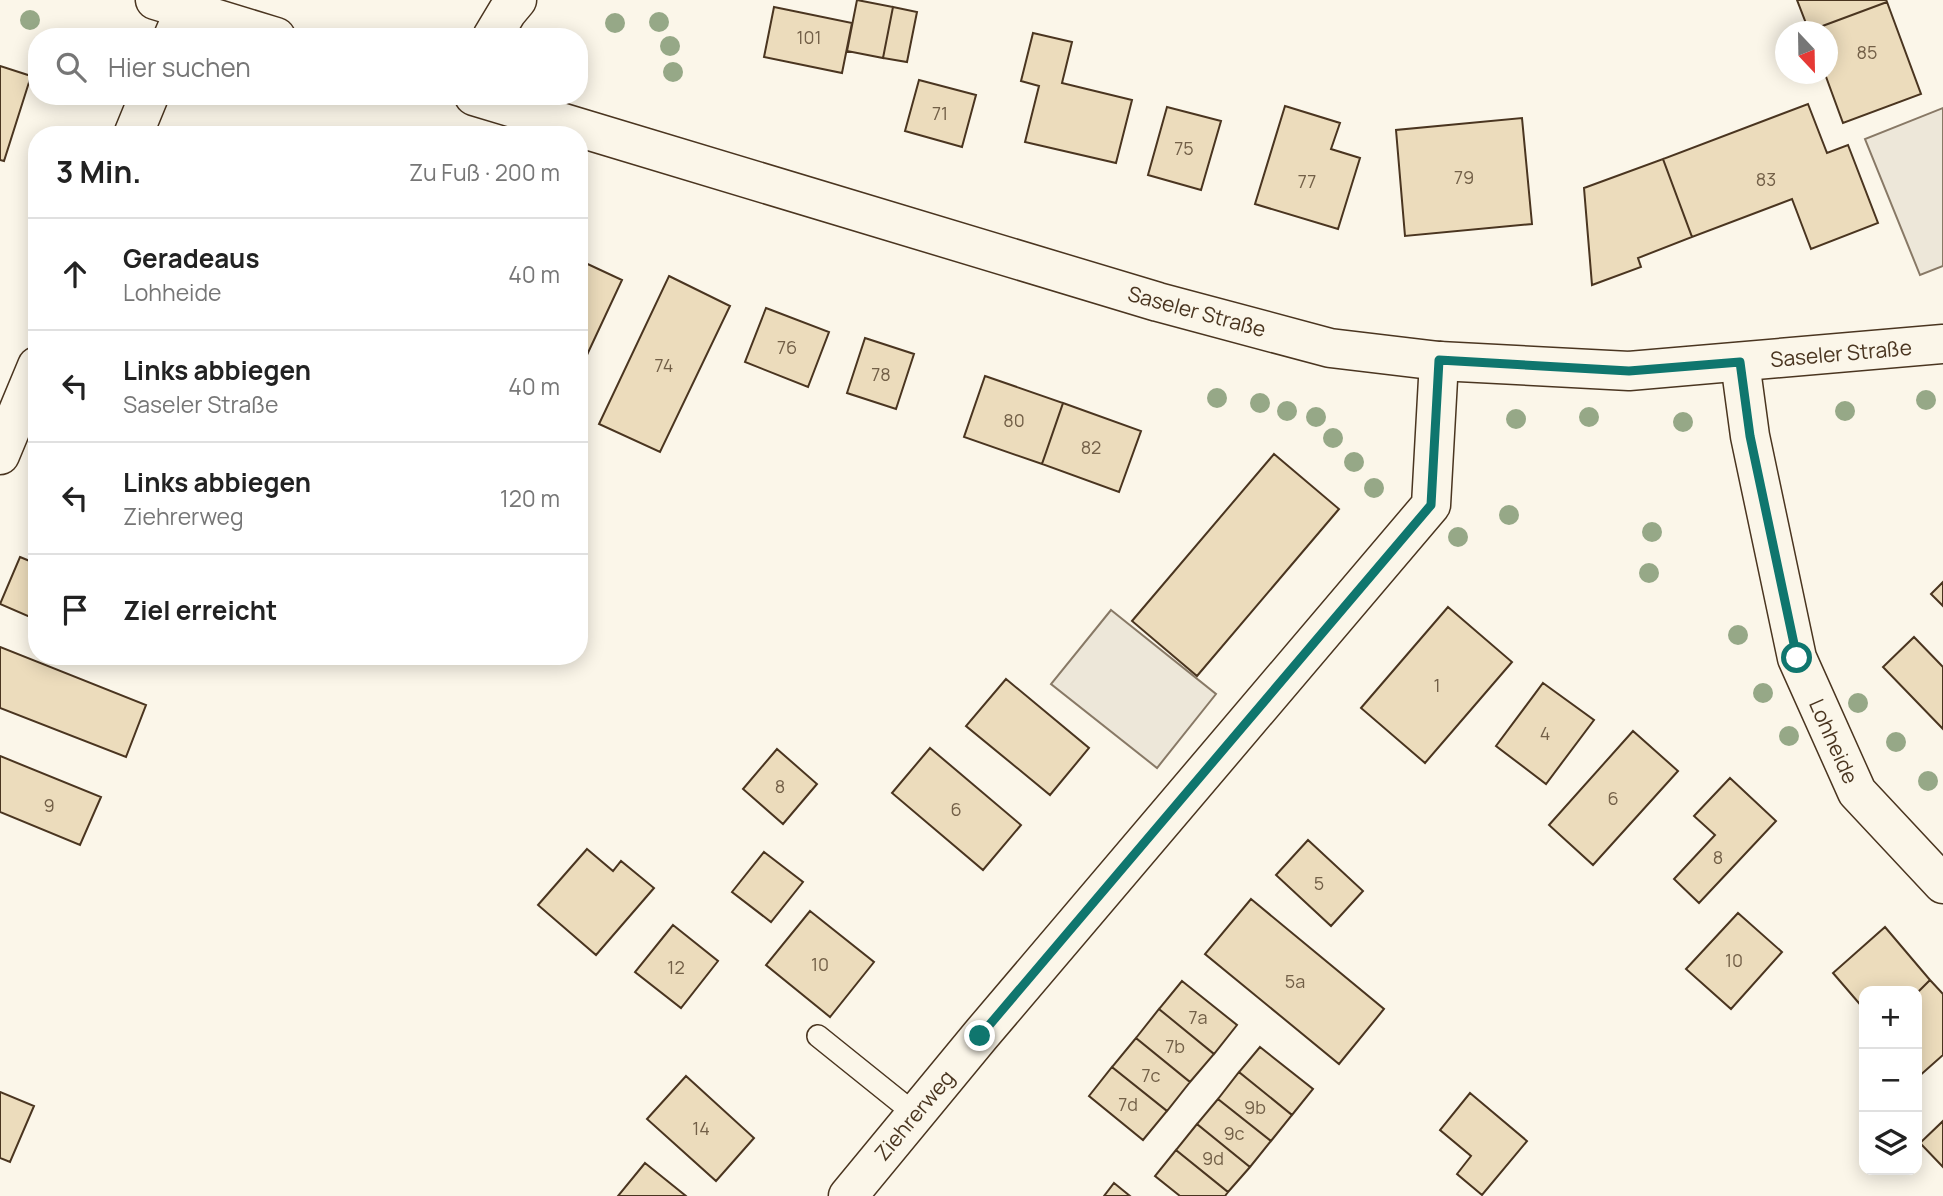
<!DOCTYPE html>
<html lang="de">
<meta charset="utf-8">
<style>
:root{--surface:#fff;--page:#f2f2f2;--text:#222;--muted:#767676;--line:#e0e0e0}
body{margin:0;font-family:Manrope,sans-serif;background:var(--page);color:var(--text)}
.controls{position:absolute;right:21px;bottom:21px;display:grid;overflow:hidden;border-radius:14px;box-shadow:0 4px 18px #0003}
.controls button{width:63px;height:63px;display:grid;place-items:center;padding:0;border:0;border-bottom:2px solid var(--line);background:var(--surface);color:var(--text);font:35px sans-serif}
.compass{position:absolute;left:1775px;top:21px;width:63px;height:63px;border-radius:50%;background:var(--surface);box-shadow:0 4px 18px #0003;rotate:158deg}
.stop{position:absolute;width:21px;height:21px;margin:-16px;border:5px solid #0f766e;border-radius:50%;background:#fff}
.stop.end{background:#0f766e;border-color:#fff;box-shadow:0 2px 7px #0008}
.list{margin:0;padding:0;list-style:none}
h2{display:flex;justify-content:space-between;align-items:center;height:91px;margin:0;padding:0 28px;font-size:30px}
h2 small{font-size:23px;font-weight:400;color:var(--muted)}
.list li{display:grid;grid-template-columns:46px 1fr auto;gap:21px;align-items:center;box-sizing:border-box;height:112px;padding:0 28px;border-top:2px solid var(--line)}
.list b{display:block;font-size:26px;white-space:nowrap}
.list p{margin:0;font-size:23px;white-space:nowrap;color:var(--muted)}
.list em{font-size:23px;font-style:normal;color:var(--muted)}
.icon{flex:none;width:38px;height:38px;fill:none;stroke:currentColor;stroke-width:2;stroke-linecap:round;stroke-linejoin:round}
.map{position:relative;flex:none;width:1943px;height:1196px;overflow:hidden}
.search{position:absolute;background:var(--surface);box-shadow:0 4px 18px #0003;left:28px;top:28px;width:560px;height:77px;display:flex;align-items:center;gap:18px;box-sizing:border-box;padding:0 24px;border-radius:28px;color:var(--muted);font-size:26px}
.panel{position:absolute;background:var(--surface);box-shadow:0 4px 18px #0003;left:28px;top:126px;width:560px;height:539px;border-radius:28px}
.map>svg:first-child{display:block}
.parking{fill:#ede7d9;stroke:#887966;stroke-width:2}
.building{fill:#ecdcbc;stroke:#4a3520;stroke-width:2}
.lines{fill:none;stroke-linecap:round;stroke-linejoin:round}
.lane-casing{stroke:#4a3520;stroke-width:24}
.street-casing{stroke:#4a3520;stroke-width:41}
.secondary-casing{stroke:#4a3520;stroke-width:41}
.lane{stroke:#fbf6e9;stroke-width:21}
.street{stroke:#fbf6e9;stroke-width:38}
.secondary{stroke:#fbf6e9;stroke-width:38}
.tree{fill:#96a887}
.route{stroke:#0f766e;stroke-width:9}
.labels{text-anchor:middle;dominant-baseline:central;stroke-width:5;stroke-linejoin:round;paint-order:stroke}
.number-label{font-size:18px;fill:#725f47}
.street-label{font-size:21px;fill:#4a3520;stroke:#fbf6e9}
</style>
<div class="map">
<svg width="1943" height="1196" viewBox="0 0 1943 1196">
<rect width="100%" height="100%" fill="#fbf6e9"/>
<path class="parking" d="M 1943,108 L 1943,266 L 1920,275 L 1865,139 Z
M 1111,610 L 1216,694 L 1157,768 L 1051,684 Z"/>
<path class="building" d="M 857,0 L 893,7 L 883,58 L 847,51 Z
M 1797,0 L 1886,0 L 1887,2 L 1809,31 Z
M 1887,2 L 1921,94 L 1843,123 L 1825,74 L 1828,74 L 1828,32 L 1809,31 Z
M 774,7 L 852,23 L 842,73 L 764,57 Z
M 893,7 L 917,12 L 907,62 L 883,58 Z
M 1033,33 L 1072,42 L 1062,83 L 1132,100 L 1116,163 L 1025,142 L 1039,86 L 1021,81 Z
M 0,66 L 31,76 L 4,161 L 0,160 Z
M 919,80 L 976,95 L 962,147 L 905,131 Z
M 1808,104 L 1827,153 L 1848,145 L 1878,223 L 1811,249 L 1792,199 L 1692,237 L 1663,159 Z
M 1285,106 L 1340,123 L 1331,149 L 1360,158 L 1338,229 L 1255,204 Z
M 1167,107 L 1221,121 L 1201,190 L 1148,175 Z
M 1522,118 L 1532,224 L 1405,236 L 1396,130 Z
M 1663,159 L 1692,237 L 1638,258 L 1641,267 L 1592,285 L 1584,188 Z
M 579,260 L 622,280 L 579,372 Z
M 669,276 L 730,306 L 660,452 L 599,424 Z
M 766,308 L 829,332 L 808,387 L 745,362 Z
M 865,338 L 914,354 L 896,409 L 847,393 Z
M 985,376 L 1063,403 L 1042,464 L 964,437 Z
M 1063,403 L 1141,431 L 1119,492 L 1042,464 Z
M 1274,454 L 1339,509 L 1197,676 L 1132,621 Z
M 20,557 L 37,564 L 37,620 L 0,604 Z
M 1943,582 L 1943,606 L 1931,594 Z
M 1448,607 L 1512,662 L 1425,763 L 1361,708 Z
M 1914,637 L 1943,667 L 1943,729 L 1883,667 Z
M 0,647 L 146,705 L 126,757 L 0,708 Z
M 1006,679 L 1089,748 L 1050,795 L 966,726 Z
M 1543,683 L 1594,720 L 1546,784 L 1496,746 Z
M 1633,731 L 1678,771 L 1593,865 L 1549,825 Z
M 930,748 L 1021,825 L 983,870 L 892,793 Z
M 777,749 L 817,784 L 783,824 L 743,789 Z
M 0,756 L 101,797 L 80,845 L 0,812 Z
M 1730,778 L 1776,821 L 1699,903 L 1674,879 L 1715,835 L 1694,816 Z
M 1308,840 L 1363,891 L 1331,926 L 1276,875 Z
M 587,849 L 613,871 L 621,861 L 654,888 L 596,955 L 538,905 Z
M 764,852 L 803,882 L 771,922 L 732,892 Z
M 1251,899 L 1384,1009 L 1339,1064 L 1205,954 Z
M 810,911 L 874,962 L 830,1017 L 766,965 Z
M 1738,913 L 1782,952 L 1731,1009 L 1686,969 Z
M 673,925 L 718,961 L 681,1008 L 635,972 Z
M 1885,927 L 1930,980 L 1917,993 L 1917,991 L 1864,991 L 1864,1009 L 1833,973 Z
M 1930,980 L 1943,994 L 1943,1055 L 1917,1078 L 1917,993 Z
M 1182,981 L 1237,1025 L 1214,1054 L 1159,1009 Z
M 1159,1009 L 1214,1054 L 1190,1082 L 1136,1038 Z
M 1136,1038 L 1190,1082 L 1167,1111 L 1112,1067 Z
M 1260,1047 L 1313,1089 L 1292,1115 L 1239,1072 Z
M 1112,1067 L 1167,1111 L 1143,1140 L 1089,1096 Z
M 1239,1072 L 1292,1115 L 1271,1141 L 1218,1099 Z
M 686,1076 L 754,1138 L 716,1181 L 647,1119 Z
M 0,1092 L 34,1106 L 10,1162 L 0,1158 Z
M 1470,1093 L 1527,1141 L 1482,1195 L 1457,1174 L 1471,1156 L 1440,1130 Z
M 1218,1099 L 1271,1141 L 1250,1167 L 1197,1124 Z
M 1943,1121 L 1943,1167 L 1920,1143 Z
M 1197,1124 L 1250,1167 L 1228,1192 L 1176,1150 Z
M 1176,1150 L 1228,1192 L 1225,1196 L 1180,1196 L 1155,1176 Z
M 645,1163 L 686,1196 L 618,1196 Z
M 1114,1183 L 1130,1196 L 1104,1196 Z"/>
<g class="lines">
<defs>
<path id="lane" d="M 818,1036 L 915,1114"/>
<path id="street" d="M 173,37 L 185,9
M 492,37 L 507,12 L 517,0
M 133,135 L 149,96
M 1740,362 L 1750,436 L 1797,658 L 1857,792 L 1943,884
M 0,455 L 37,366
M 848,1196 L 980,1036 L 1431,505 L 1439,361"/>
<path id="secondary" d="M 155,0 L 276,37
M 474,96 L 1158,302 L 1330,348 L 1439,361 L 1629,371 L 1943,344"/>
</defs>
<use href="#lane" class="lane-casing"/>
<use href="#street" class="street-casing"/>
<use href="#secondary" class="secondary-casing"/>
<use href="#lane" class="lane"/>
<use href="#street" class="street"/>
<use href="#secondary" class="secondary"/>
</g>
<g class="tree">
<circle cx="30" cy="20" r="10"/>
<circle cx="659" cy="22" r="10"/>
<circle cx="615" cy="23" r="10"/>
<circle cx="670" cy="46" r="10"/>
<circle cx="673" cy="72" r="10"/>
<circle cx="1217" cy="398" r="10"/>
<circle cx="1926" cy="400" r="10"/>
<circle cx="1260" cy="403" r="10"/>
<circle cx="1287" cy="411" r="10"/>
<circle cx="1845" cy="411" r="10"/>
<circle cx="1316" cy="417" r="10"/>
<circle cx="1589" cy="417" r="10"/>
<circle cx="1516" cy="419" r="10"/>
<circle cx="1683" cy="422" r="10"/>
<circle cx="1333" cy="438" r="10"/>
<circle cx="1354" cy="462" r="10"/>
<circle cx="1374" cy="488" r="10"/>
<circle cx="1509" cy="515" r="10"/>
<circle cx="1652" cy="532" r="10"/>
<circle cx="1458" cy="537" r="10"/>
<circle cx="1649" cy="573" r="10"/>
<circle cx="1738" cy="635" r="10"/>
<circle cx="1763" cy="693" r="10"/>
<circle cx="1858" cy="703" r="10"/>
<circle cx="1789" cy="736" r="10"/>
<circle cx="1896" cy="742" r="10"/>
<circle cx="1928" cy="781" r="10"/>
</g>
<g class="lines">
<path class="route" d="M 980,1036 L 1431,505 L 1439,360 L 1629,371 L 1740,362 L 1750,436 L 1797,658"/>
</g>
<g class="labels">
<g class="number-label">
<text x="809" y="37">101</text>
<text x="1867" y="52">85</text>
<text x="940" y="113">71</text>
<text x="1184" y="148">75</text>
<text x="1464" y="177">79</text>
<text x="1766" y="179">83</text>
<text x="1307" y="181">77</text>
<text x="787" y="347">76</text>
<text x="664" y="365">74</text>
<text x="881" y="374">78</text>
<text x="1014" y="420">80</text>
<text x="1091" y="447">82</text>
<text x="1437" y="685">1</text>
<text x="1545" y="733">4</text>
<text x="780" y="786">8</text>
<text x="1613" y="798">6</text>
<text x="49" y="805">9</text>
<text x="956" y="809">6</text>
<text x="1718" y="857">8</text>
<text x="1319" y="883">5</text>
<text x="1734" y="960">10</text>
<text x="820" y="964">10</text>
<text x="676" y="967">12</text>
<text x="1295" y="981">5a</text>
<text x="1198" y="1017">7a</text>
<text x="1175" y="1046">7b</text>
<text x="1151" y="1075">7c</text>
<text x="1128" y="1104">7d</text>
<text x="1255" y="1107">9b</text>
<text x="701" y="1128">14</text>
<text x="1234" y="1133">9c</text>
<text x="1213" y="1158">9d</text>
</g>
<g class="street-label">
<text transform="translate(1197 311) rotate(15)">Saseler Straße</text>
<text transform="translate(1841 353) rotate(-5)">Saseler Straße</text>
<text transform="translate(1834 741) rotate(66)">Lohheide</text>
<text transform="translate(914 1115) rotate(-50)">Ziehrerweg</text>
</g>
</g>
</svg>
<div class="controls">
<button>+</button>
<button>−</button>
<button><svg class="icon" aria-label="layers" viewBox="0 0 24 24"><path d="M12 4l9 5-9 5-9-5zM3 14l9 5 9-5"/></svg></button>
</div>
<svg class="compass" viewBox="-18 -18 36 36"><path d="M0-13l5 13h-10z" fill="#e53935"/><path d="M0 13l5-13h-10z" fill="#767676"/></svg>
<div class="stop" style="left:1797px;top:658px"></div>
<div class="stop end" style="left:980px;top:1036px"></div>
<div class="search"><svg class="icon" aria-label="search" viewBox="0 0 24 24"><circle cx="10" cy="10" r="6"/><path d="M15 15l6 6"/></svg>Hier suchen</div>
<section class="panel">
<h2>3 Min.<small>Zu Fuß · 200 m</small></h2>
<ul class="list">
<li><svg class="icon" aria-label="ahead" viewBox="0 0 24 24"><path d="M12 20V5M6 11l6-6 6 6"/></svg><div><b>Geradeaus</b><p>Lohheide</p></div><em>40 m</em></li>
<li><svg class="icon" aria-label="left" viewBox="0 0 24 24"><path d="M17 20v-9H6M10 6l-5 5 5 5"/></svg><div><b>Links abbiegen</b><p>Saseler Straße</p></div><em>40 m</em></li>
<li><svg class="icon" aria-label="left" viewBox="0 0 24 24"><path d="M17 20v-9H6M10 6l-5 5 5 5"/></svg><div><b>Links abbiegen</b><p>Ziehrerweg</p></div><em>120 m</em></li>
<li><svg class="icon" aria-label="arrive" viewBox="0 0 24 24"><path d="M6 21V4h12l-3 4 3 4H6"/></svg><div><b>Ziel erreicht</b></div></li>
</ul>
</section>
</div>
